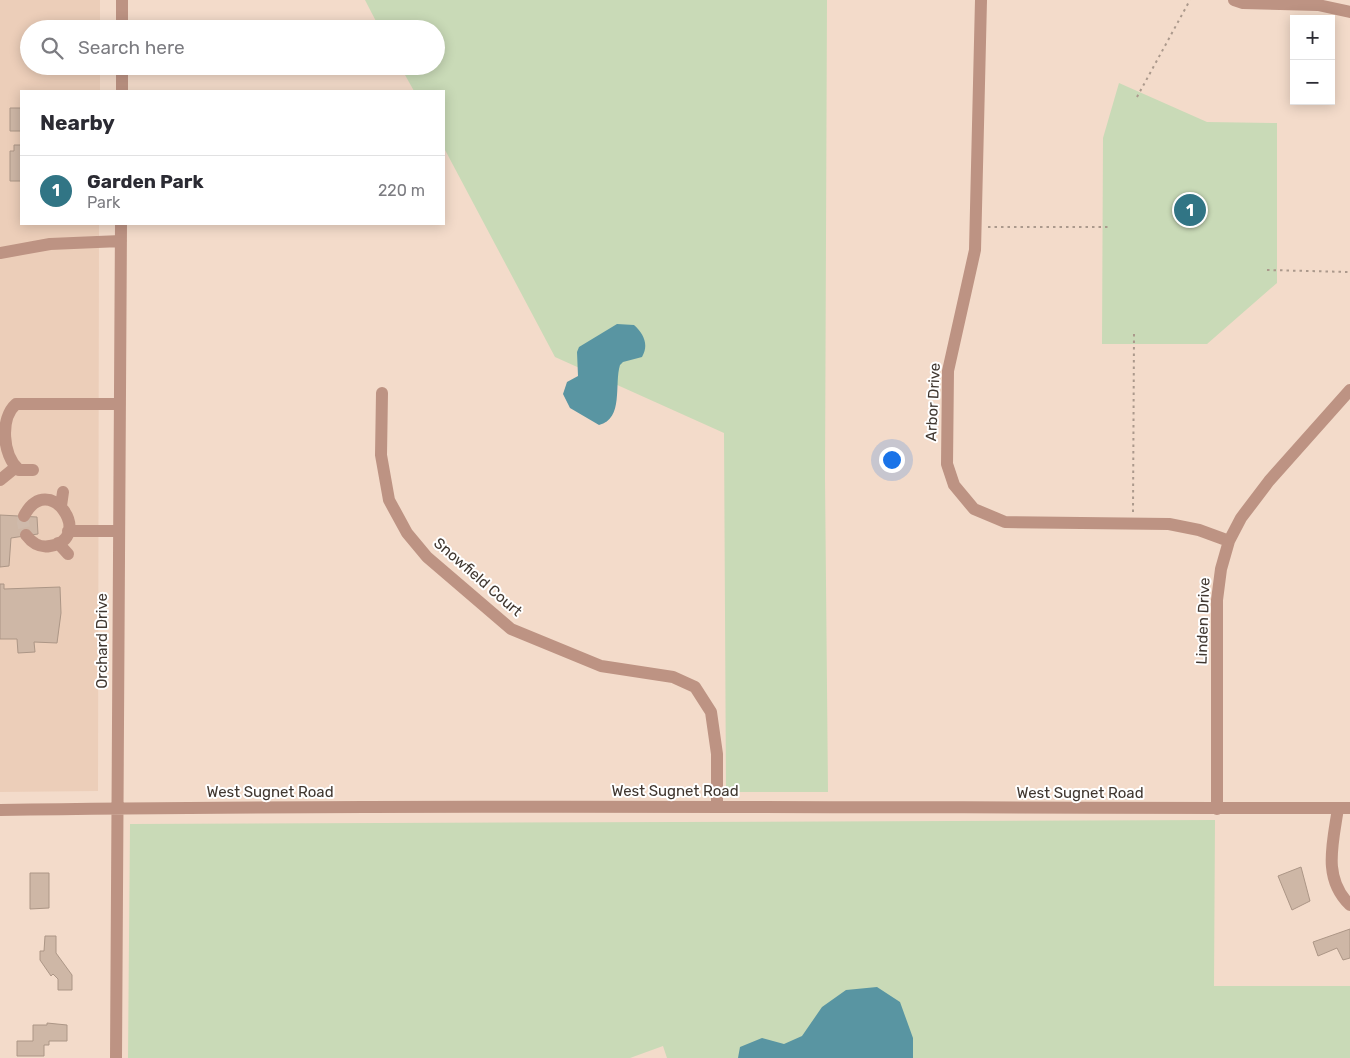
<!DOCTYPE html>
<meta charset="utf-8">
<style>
:root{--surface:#fff;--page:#f7f7f7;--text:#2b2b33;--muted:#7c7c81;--line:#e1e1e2;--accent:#317585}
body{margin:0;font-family:Rubik,sans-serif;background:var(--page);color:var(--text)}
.controls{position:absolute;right:15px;top:15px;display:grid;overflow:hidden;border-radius:0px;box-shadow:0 2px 12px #0003}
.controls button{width:45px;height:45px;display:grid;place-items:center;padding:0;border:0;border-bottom:1px solid var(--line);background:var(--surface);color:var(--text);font:25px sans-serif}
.you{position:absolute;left:891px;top:459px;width:18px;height:18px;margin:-12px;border:4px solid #fff;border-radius:50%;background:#1a73e8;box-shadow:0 0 0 8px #1a73e833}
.badge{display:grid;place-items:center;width:32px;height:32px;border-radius:50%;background:var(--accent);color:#fff;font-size:16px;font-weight:700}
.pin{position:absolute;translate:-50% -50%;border:2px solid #fff;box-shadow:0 1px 5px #0006}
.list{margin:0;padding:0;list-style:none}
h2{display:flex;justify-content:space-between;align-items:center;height:65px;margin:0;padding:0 20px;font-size:21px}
h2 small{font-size:16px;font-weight:400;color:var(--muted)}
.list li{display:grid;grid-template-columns:32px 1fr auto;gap:15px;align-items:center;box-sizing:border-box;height:70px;padding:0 20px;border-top:1px solid var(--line)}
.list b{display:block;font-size:19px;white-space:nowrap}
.list p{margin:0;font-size:16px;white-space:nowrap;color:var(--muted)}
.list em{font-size:16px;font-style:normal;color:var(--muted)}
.icon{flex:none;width:28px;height:28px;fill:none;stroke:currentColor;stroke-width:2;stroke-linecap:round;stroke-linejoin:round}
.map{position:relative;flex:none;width:1350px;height:1058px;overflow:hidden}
.search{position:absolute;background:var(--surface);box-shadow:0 2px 12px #0003;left:20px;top:20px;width:425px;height:55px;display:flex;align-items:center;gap:12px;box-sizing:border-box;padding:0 18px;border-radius:28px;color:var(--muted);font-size:19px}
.panel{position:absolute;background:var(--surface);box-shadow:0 2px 12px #0003;left:20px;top:90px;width:425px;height:135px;border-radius:0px}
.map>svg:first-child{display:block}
.built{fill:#ecceb9}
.green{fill:#c9dab7}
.water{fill:#5995a2}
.building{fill:#ceb7a6;stroke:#ac9686}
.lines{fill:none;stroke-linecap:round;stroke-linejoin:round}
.minor-tunnel{stroke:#cfbaab;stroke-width:12;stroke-dasharray:12 6;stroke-linecap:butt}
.path{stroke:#ab998c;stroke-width:2;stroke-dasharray:2.5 4;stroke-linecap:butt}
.minor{stroke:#bd9383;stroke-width:12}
.labels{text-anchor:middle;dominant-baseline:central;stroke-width:4;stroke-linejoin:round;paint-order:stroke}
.street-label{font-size:15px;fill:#403730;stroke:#fff}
</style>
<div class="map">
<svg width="1350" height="1058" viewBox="0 0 1350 1058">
<rect width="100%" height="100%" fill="#f3dbca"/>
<path class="built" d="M 0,0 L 100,0 L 100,29 L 29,29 L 29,66 L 100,66 L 100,91 L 21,91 L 21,224 L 99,224 L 98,791 L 0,792 Z"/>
<path class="green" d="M 365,0 L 827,0 L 825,478 L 828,792 L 726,792 L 724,433 L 555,357 L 444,148 L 444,91 L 414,91 L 400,66 L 436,66 L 436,29 L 380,29 Z
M 1119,83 L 1207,122 L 1277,123 L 1277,283 L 1207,344 L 1102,344 L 1103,138 Z
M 1215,820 L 1214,986 L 1350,986 L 1350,1058 L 667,1058 L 663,1046 L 630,1058 L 128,1058 L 130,824 Z"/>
<path class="water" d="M 617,324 L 634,325 C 644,334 649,345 642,357 L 623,362 L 620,365 C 614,384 624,419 599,425 L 570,408 L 563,394 L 567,382 L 578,376 L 577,352 L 579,347 Z
M 877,987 L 900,1002 L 913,1038 L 913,1058 L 738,1058 L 740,1047 L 762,1038 L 784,1044 L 802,1036 L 822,1007 L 846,990 Z"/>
<path class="building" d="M 10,108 L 21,108 L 21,131 L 10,131 Z
M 14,145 L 21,145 L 21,181 L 10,181 L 10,151 L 14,151 Z
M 0,515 L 37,517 L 38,534 L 11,538 L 9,566 L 0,567 Z
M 0,584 L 4,584 L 4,589 L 60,587 L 61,613 L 57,643 L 34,642 L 35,652 L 18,653 L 17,639 L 0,639 Z
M 1301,867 L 1310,901 L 1292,910 L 1278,876 Z
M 30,873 L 49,873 L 49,908 L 30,909 Z
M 1350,929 L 1350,958 L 1343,960 L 1337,948 L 1318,956 L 1313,942 Z
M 45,936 L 56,936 L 56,953 L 72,975 L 72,990 L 58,990 L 58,979 L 53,974 L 51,976 L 40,960 L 40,951 L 44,951 Z
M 47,1023 L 67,1025 L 67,1041 L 49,1041 L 49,1045 L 44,1045 L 44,1056 L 17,1056 L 17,1041 L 33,1041 L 33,1025 L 47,1025 Z"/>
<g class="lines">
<path class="minor-tunnel" d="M 24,516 L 23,523 L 26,535"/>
<path class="path" d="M 1137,97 L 1190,0
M 988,227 L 1108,227
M 1267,270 L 1350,272
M 1133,512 L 1134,333"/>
<path class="minor" d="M 981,0 L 975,250 L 948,371 L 947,464 L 954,485 L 974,509 L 1005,522 L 1169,524 L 1199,530 L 1229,541
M 1234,0 L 1243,3 L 1318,5 L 1350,12
M 122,29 L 122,0
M 122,91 L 122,66
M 0,253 L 50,244 L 121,241
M 382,393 L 381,455 L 389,500 L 407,533 L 427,557 L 511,629 L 601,666 L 673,677 L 695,687 L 711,712 L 717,754 L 717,807
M 33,470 L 19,470 C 2,455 0,418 16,404 L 120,404
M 0,480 L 16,467
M 61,506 L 63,492
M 24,516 C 49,468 96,539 50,546 C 39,548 32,543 26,535
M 68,531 L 119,531
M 58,543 L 68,554
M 1338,808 C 1333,843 1322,878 1350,905
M 1217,809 L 1217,600 L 1221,569 L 1229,541 L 1241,518 L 1269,481 L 1350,390
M 0,810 C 450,804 900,808 1350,808
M 116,1058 L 121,224"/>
</g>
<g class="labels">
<g class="street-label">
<text transform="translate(933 402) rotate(-87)">Arbor Drive</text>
<text transform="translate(478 577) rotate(41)">Snowfield Court</text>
<text transform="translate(1203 621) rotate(-88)">Linden Drive</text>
<text transform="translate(102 641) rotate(-90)">Orchard Drive</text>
<text x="675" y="791">West Sugnet Road</text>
<text x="270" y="792">West Sugnet Road</text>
<text x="1080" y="793">West Sugnet Road</text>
</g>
</g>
</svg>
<div class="controls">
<button>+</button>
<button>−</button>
</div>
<div class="you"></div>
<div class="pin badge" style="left:1190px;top:210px">1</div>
<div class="search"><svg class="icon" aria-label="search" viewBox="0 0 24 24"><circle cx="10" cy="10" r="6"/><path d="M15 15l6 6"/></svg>Search here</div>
<section class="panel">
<h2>Nearby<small></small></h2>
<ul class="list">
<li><span class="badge">1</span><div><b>Garden Park</b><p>Park</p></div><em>220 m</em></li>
</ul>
</section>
</div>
